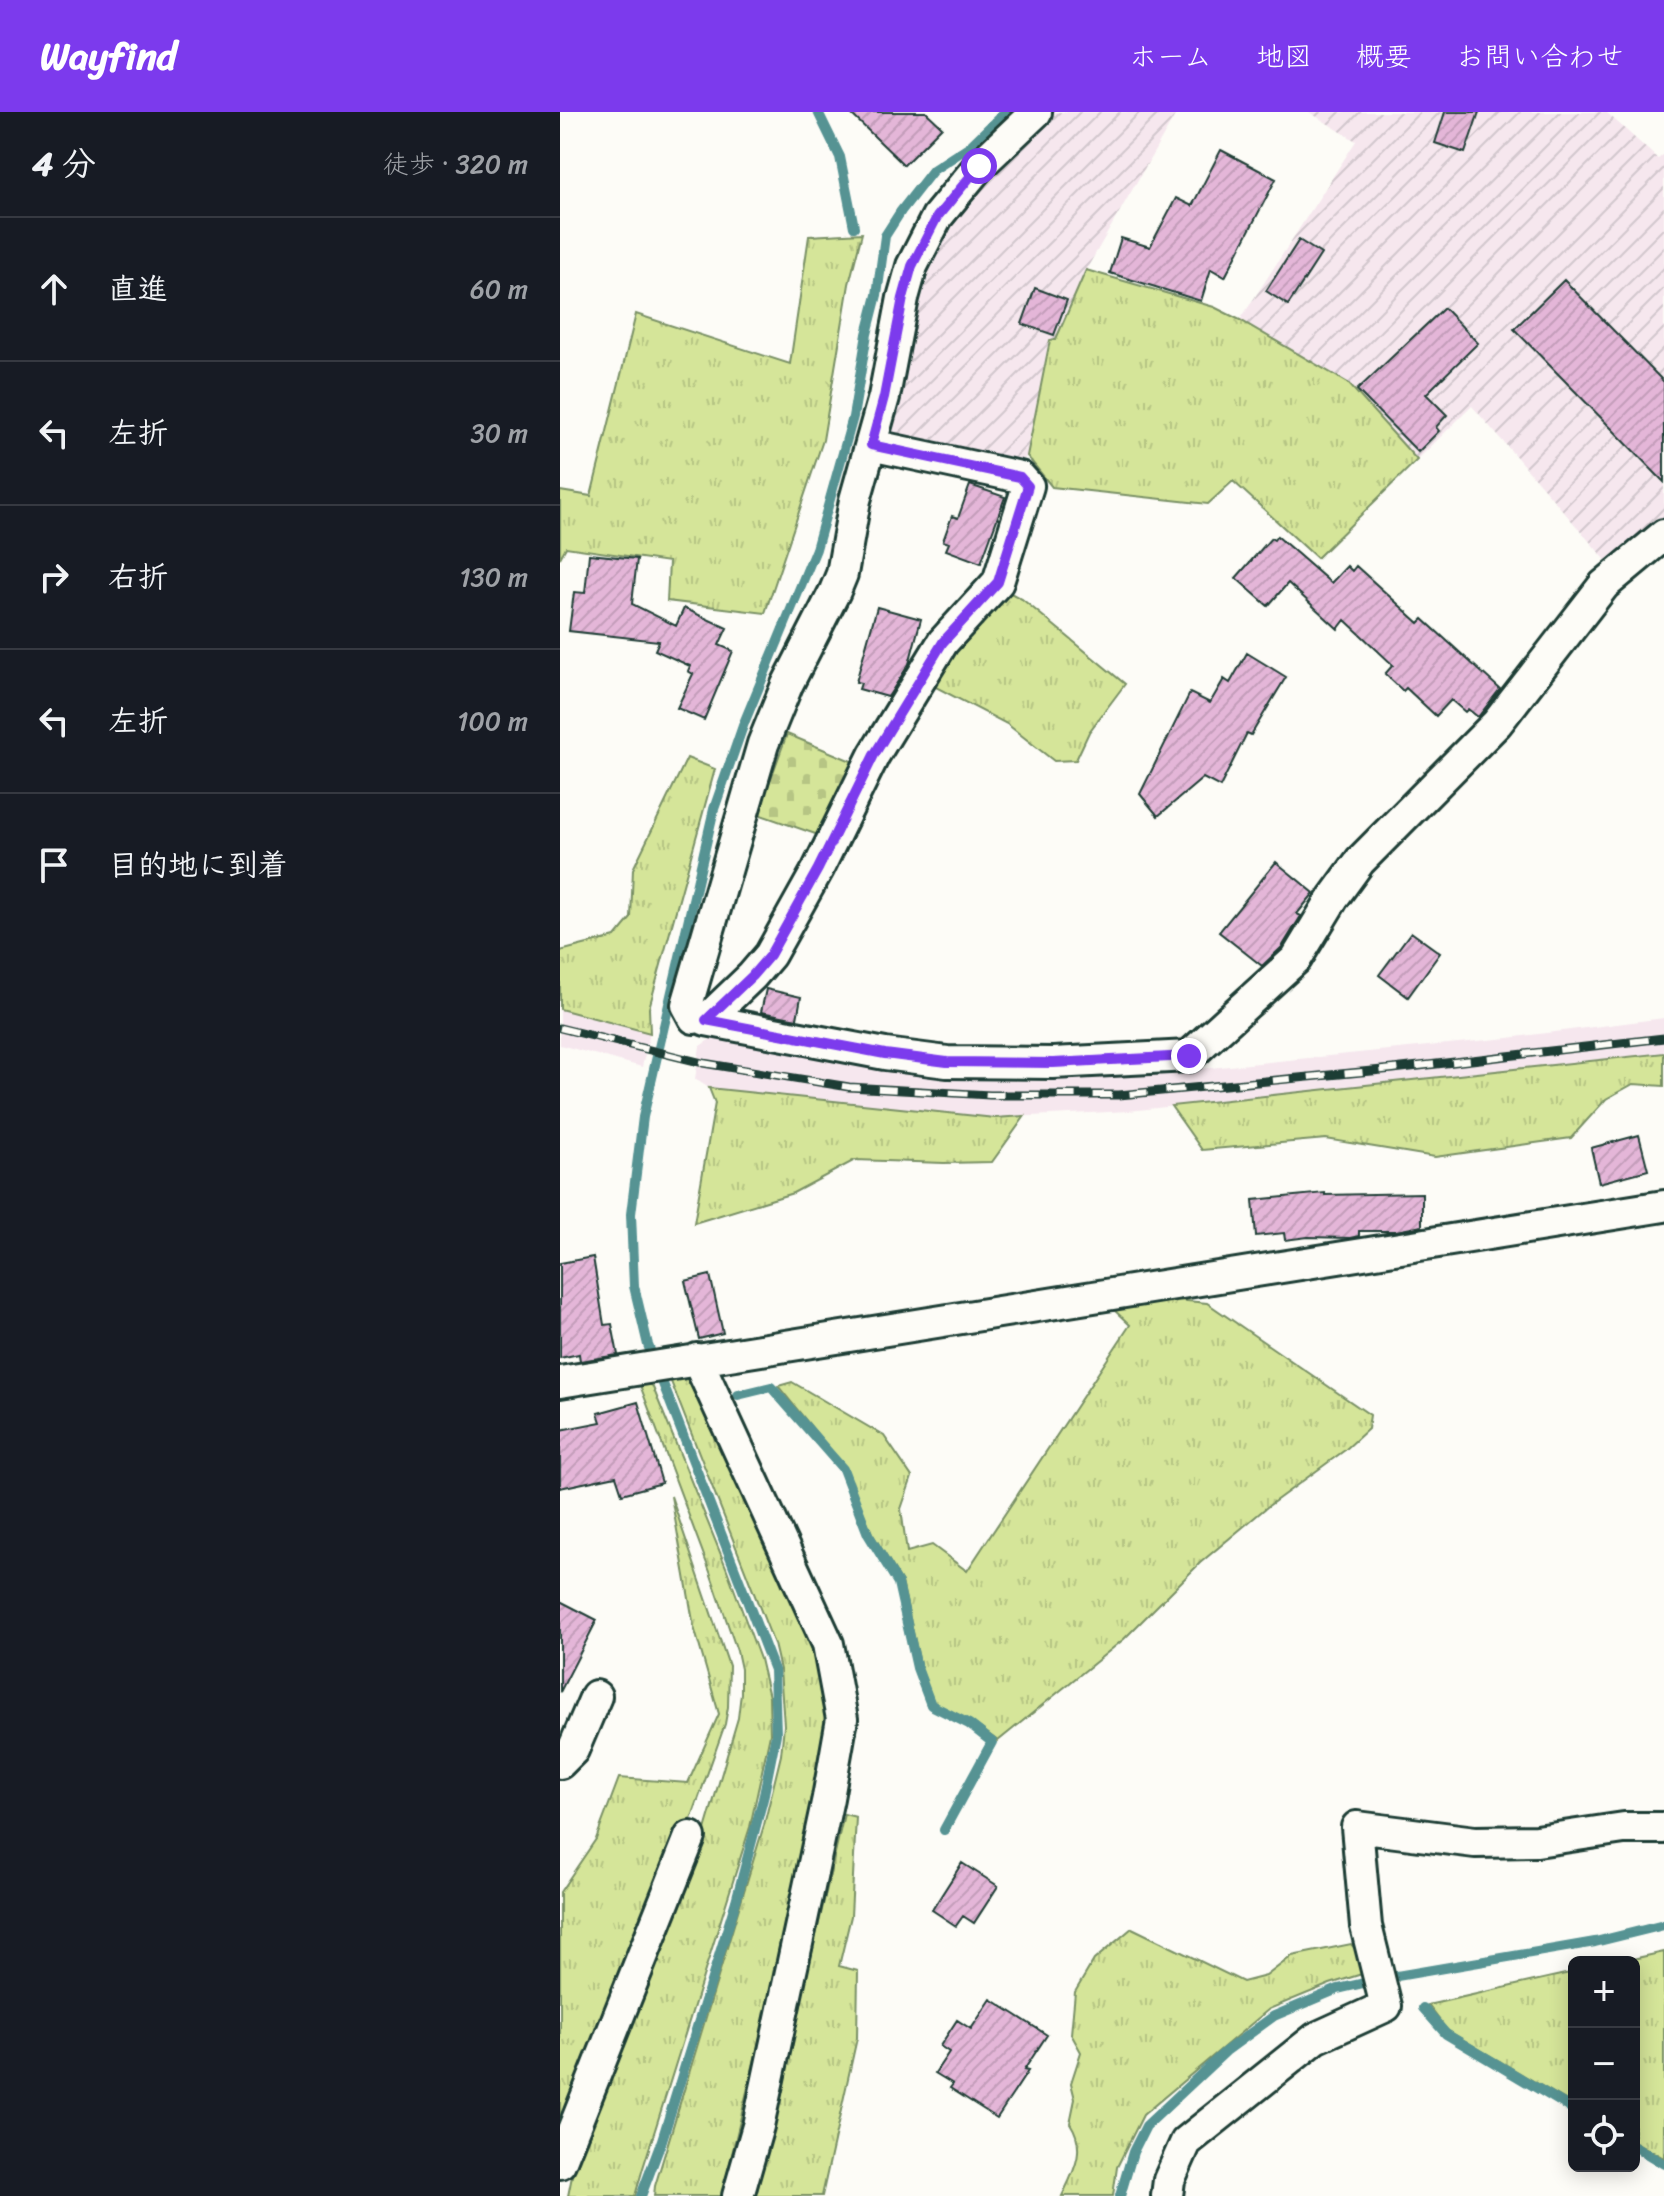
<!DOCTYPE html>
<html lang="ja">
<meta charset="utf-8">
<style>
:root{--surface:#171b24;--page:#20242c;--text:#f1f3f6;--muted:#9ea1a6;--line:#363941;--accent:#7c3aed}
body{margin:0;font-family:Sriracha,"Klee One",sans-serif;background:var(--page);color:var(--text)}
.controls{position:absolute;right:24px;bottom:24px;display:grid;overflow:hidden;border-radius:12px;box-shadow:0 4px 20px #0003}
.controls button{width:72px;height:72px;display:grid;place-items:center;padding:0;border:0;border-bottom:2px solid var(--line);background:var(--surface);color:var(--text);font:40px sans-serif}
.stop{position:absolute;width:24px;height:24px;margin:-18px;border:6px solid #7c3aed;border-radius:50%;background:#fff}
.stop.end{background:#7c3aed;border-color:#fff;box-shadow:0 2px 8px #0008}
.list{margin:0;padding:0;list-style:none}
h2{display:flex;justify-content:space-between;align-items:center;height:104px;margin:0;padding:0 32px;font-size:34px}
h2 small{font-size:26px;font-weight:400;color:var(--muted)}
.list li{display:grid;grid-template-columns:52px 1fr auto;gap:24px;align-items:center;box-sizing:border-box;height:144px;padding:0 32px;border-top:2px solid var(--line)}
.list b{display:block;font-size:30px;white-space:nowrap}
.list em{font-size:26px;font-style:normal;color:var(--muted)}
.icon{flex:none;width:44px;height:44px;fill:none;stroke:currentColor;stroke-width:2;stroke-linecap:round;stroke-linejoin:round}
.map{position:relative;flex:none;width:1104px;height:2084px;overflow:hidden}
header{display:flex;align-items:center;gap:48px;box-sizing:border-box;height:112px;padding:0 40px;background:var(--accent);color:#fff}
header strong{font-size:38px}
nav{display:flex;gap:44px;margin-inline-start:auto;font-size:28px}
main{display:flex}
aside{flex:1;background:var(--surface)}
.map>svg:first-child{display:block}
.built{fill:#f6e7ee}
.industrial{fill:url(#industrial-furrows)}
.grass{fill:url(#grass-tufts);stroke:#7a9166;stroke-width:2}
.cemetery{fill:url(#cemetery-stones);stroke:#7a9166;stroke-width:2}
.lines{fill:none;stroke-linecap:round;stroke-linejoin:round}
.stream{stroke:#569393;stroke-width:10}
.building{fill:url(#building-hatch);stroke:#1f3d34;stroke-width:2}
.street-casing{stroke:#1f3d34;stroke-width:36}
.street{stroke:#fdfcf7;stroke-width:30}
.rail-casing{stroke:#1f3d34;stroke-width:9}
.rail{stroke:#fdfcf7;stroke-width:6;stroke-dasharray:18;stroke-linecap:butt}
.route{stroke:#7c3aed;stroke-width:10}
</style>
<header>
<strong>Wayfind</strong>
<nav><a>ホーム</a><a>地図</a><a>概要</a><a>お問い合わせ</a></nav>
</header>
<main>
<aside>
<h2>4 分<small>徒歩 · 320 m</small></h2>
<ul class="list">
<li><svg class="icon" aria-label="ahead" viewBox="0 0 24 24"><path d="M12 20V5M6 11l6-6 6 6"/></svg><div><b>直進</b></div><em>60 m</em></li>
<li><svg class="icon" aria-label="left" viewBox="0 0 24 24"><path d="M17 20v-9H6M10 6l-5 5 5 5"/></svg><div><b>左折</b></div><em>30 m</em></li>
<li><svg class="icon" aria-label="right" viewBox="0 0 24 24"><path d="M7 20v-9h11M14 6l5 5-5 5"/></svg><div><b>右折</b></div><em>130 m</em></li>
<li><svg class="icon" aria-label="left" viewBox="0 0 24 24"><path d="M17 20v-9H6M10 6l-5 5 5 5"/></svg><div><b>左折</b></div><em>100 m</em></li>
<li><svg class="icon" aria-label="arrive" viewBox="0 0 24 24"><path d="M6 21V4h12l-3 4 3 4H6"/></svg><div><b>目的地に到着</b></div></li>
</ul>
</aside>
<div class="map">
<svg width="1104" height="2084" viewBox="0 0 1104 2084">
<defs>
<pattern id="industrial-furrows" width="10" height="10" patternUnits="userSpaceOnUse" patternTransform="scale(2)"><rect width="10" height="10" fill="#f6e7ee"/><path d="M-1 1l2-2M0 10L10 0M9 11l2-2" fill="none" stroke="#d2c7cd"/></pattern>
<pattern id="grass-tufts" width="24" height="20" patternUnits="userSpaceOnUse" patternTransform="scale(2)"><rect width="24" height="20" fill="#d5e599"/><path d="M3 7l-1-3M5 7V3M7 7l1-3M15 17l-1-3M17 17v-4M19 17l1-3" fill="none" stroke="#b6c584"/></pattern>
<pattern id="cemetery-stones" width="16" height="16" patternUnits="userSpaceOnUse" patternTransform="scale(2)"><rect width="16" height="16" fill="#d5e599"/><path d="M2 7V4a2 2 0 0 1 4 0v3zM10 15v-3a2 2 0 0 1 4 0v3z" fill="#b6c584"/></pattern>
<pattern id="building-hatch" width="6" height="6" patternUnits="userSpaceOnUse" patternTransform="scale(2)"><rect width="6" height="6" fill="#e4b6d8"/><path d="M-1 1l2-2M0 6l6-6M5 7l2-2" fill="none" stroke="#c39dba"/></pattern>
</defs>
<rect width="100%" height="100%" fill="#fdfcf7"/>
<filter id="ink" filterUnits="userSpaceOnUse"><feTurbulence type="fractalNoise" baseFrequency=".0125" numOctaves="2"/><feDisplacementMap in="SourceGraphic" scale="16" xChannelSelector="R" yChannelSelector="G"/><feConvolveMatrix kernelMatrix="1 2 1 2 8 2 1 2 1" color-interpolation-filters="sRGB"/></filter>
<g filter="url(#ink)">
<path class="built" d="M 0,897 L 90,921 L 82,955 L 0,933 Z
M 1104,906 L 1104,941 L 569,999 L 435,1006 L 149,976 L 135,967 L 140,934 L 152,926 L 395,966 L 492,968 L 650,956 L 948,926 Z"/>
<path class="industrial" d="M 490,0 L 617,0 L 526,158 L 496,227 L 490,228 L 467,344 L 460,351 L 323,328 L 359,158 L 383,111 Z
M 749,0 L 1046,0 L 1098,47 L 1104,42 L 1104,409 L 1050,453 L 912,294 L 857,348 L 788,271 L 680,208 L 796,29 Z"/>
<path class="grass" d="M 302,121 L 289,172 L 263,328 L 205,501 L 107,489 L 109,450 L 6,435 L 0,446 L 0,379 L 31,384 L 76,202 L 230,252 L 249,124 Z
M 526,158 L 654,195 L 680,208 L 788,271 L 857,348 L 757,446 L 673,369 L 648,392 L 492,375 L 467,344 L 490,228 L 496,227 Z
M 443,477 L 462,487 L 565,572 L 529,620 L 516,648 L 494,649 L 447,612 L 366,570 Z
M 127,646 L 155,657 L 89,896 L 90,921 L 0,897 L 0,839 L 55,825 L 71,806 L 73,757 Z
M 1104,941 L 1104,974 L 1073,972 L 1046,987 L 1011,1026 L 875,1045 L 766,1027 L 642,1038 L 611,994 Z
M 149,976 L 435,1006 L 465,1004 L 432,1050 L 384,1051 L 295,1048 L 233,1081 L 134,1111 L 155,991 Z
M 617,1188 L 647,1191 L 810,1303 L 808,1317 L 785,1338 L 707,1395 L 640,1451 L 564,1527 L 438,1629 L 411,1609 L 373,1591 L 361,1556 L 342,1470 L 312,1421 L 285,1356 L 218,1274 L 232,1270 L 324,1324 L 352,1365 L 341,1397 L 347,1440 L 372,1433 L 407,1459 L 570,1213 L 553,1197 Z
M 110,1267 L 127,1267 L 189,1386 L 253,1539 L 266,1594 L 257,1687 L 162,2084 L 94,2084 L 95,2074 L 204,1713 L 221,1643 L 224,1613 L 220,1558 L 214,1532 Z
M 80,1273 L 92,1273 L 166,1455 L 200,1547 L 209,1585 L 210,1622 L 190,1715 L 83,2056 L 75,2084 L 8,2084 L 14,2054 L 142,1728 L 178,1606 L 181,1581 L 181,1557 L 177,1539 L 150,1460 Z
M 111,1384 L 169,1554 L 168,1595 L 165,1612 L 127,1719 L 0,2022 L 0,1780 L 36,1727 L 59,1666 L 128,1671 L 159,1602 L 134,1515 Z
M 284,1702 L 296,1705 L 291,1804 L 279,1854 L 298,1859 L 297,1926 L 262,2084 L 196,2084 Z
M 572,1816 L 683,1870 L 706,1864 L 732,1844 L 791,1832 L 799,1841 L 805,1861 L 770,1872 L 709,1897 L 583,2003 L 557,2055 L 553,2084 L 502,2084 C 514,2059 527,2037 510,2011 L 515,1987 L 511,1971 L 521,1940 L 511,1922 L 515,1880 L 534,1848 Z
M 1104,1840 L 1104,2046 L 1074,2029 L 1074,1850 L 1059,1850 Z
M 1014,1860 L 1014,1993 L 887,1918 L 868,1893 Z"/>
<path class="cemetery" d="M 227,622 L 301,653 L 264,725 L 198,702 Z"/>
<g class="lines">
<path class="stream" d="M 258,0 L 280,45 L 294,115
M 178,1283 L 211,1275 L 283,1357 L 308,1422 L 338,1471 L 357,1556 L 371,1593 L 409,1612 L 432,1630 L 384,1718
M 837,1864 L 1035,1830 L 1104,1813
M 863,1896 L 886,1922 L 1014,1998
M 1074,2034 L 1104,2052
M 81,2084 L 102,2028 L 176,1789 L 203,1687 L 216,1622 L 214,1558 L 88,1233 L 74,1174 L 71,1102 L 83,1005 L 154,697 L 184,611 L 256,437 L 293,305 L 307,222 L 317,183 L 325,124 L 341,99 L 373,58 L 410,34 L 445,0
M 560,2084 L 573,2040 L 586,2014 L 666,1939 L 714,1904 L 778,1877 L 808,1870"/>
</g>
<path class="building" d="M 289,0 L 366,0 L 382,15 L 344,53 Z
M 885,0 L 919,0 L 905,41 L 875,31 Z
M 661,38 L 716,67 L 665,165 L 651,157 L 641,189 L 550,161 L 561,126 L 590,135 L 616,86 L 632,94 Z
M 739,128 L 761,142 L 728,193 L 706,179 Z
M 1004,168 L 1104,270 L 1104,370 L 954,217 Z
M 475,176 L 507,188 L 494,223 L 462,212 Z
M 884,196 L 918,231 L 866,282 L 887,303 L 876,315 L 879,319 L 858,340 L 797,278 Z
M 410,373 L 445,385 L 421,451 L 386,438 L 389,431 L 383,429 L 392,404 L 398,406 Z
M 717,424 L 771,471 L 787,454 L 792,459 L 796,454 L 859,511 L 863,507 L 940,577 L 918,605 L 908,597 L 905,600 L 891,588 L 876,604 L 846,576 L 843,579 L 825,562 L 833,553 L 785,508 L 778,517 L 728,471 L 708,494 L 676,466 L 711,426 L 714,428 Z
M 29,442 L 77,447 L 72,492 L 116,514 L 124,496 L 167,516 L 159,533 L 173,539 L 144,608 L 117,596 L 133,562 L 128,559 L 130,554 L 95,538 L 99,529 L 9,519 L 14,480 L 25,481 Z
M 317,495 L 361,507 L 349,552 L 328,585 L 299,577 L 301,571 L 296,570 Z
M 687,541 L 726,565 L 691,623 L 687,621 L 660,675 L 643,666 L 598,704 L 580,682 L 630,581 L 650,591 L 664,567 L 670,571 Z
M 716,750 L 754,781 L 737,802 L 741,804 L 722,835 L 702,854 L 659,820 Z
M 851,820 L 880,841 L 848,885 L 819,863 Z
M 206,877 L 241,885 L 237,907 L 201,900 Z
M 1079,1023 L 1088,1058 L 1039,1071 L 1031,1036 Z
M 765,1081 L 765,1083 L 862,1081 L 862,1114 L 836,1119 L 799,1119 L 799,1124 L 790,1126 L 748,1125 L 725,1128 L 724,1121 L 696,1124 L 693,1088 Z
M 33,1145 L 44,1213 L 52,1212 L 58,1243 L 20,1249 L 19,1242 L 0,1246 L 0,1151 Z
M 150,1163 L 163,1221 L 139,1227 L 125,1169 Z
M 78,1290 L 102,1371 L 62,1382 L 56,1364 L 0,1376 L 0,1318 L 41,1310 L 38,1301 Z
M 0,1489 L 37,1508 L 0,1580 Z
M 402,1751 L 438,1774 L 414,1811 L 403,1804 L 396,1814 L 372,1798 Z
M 431,1887 L 487,1923 L 464,1958 L 468,1959 L 437,2006 L 390,1976 L 393,1972 L 375,1961 L 389,1940 L 380,1934 L 397,1908 L 411,1917 Z"/>
<g class="lines">
<defs>
<path id="street" d="M 311,333 L 460,365 L 468,374 L 438,470 L 383,530 L 314,643 L 258,757 L 210,843 L 192,864 L 146,908 L 325,942 L 387,950 L 493,951 L 629,944 L 736,847 L 773,786 L 800,749 L 937,611 L 1044,473 L 1104,423
M 134,906 L 127,893 L 203,632 L 227,573 L 275,479 L 282,462 L 295,388 L 324,285 L 343,186 L 352,154 L 377,105 L 419,54 L 476,0
M 137,1247 L 268,1532 L 282,1607 L 268,1686 L 198,2014 L 178,2084
M 0,1270 L 1104,1094
M 0,1651 L 13,1638 L 36,1584
M 0,2051 L 130,1725
M 607,2084 L 609,2068 L 626,2030 L 756,1926 L 826,1894 L 806,1814 L 797,1715 L 915,1730 L 977,1729 L 1064,1716 L 1104,1716"/>
</defs>
<use href="#street" class="street-casing"/>
<use href="#street" class="street"/>
<defs>
<path id="rail" d="M 0,916 L 143,951 L 289,975 L 430,983 L 559,983 L 833,957 L 1104,926"/>
</defs>
<use href="#rail" class="rail-casing"/>
<use href="#rail" class="rail"/>
</g>
</g>
<g class="lines" filter="url(#ink)">
<path class="route" d="M 419,54 L 377,105 L 352,154 L 343,186 L 324,285 L 311,333 L 460,365 L 468,374 L 438,470 L 383,530 L 314,643 L 258,757 L 210,843 L 192,864 L 146,908 L 325,942 L 387,950 L 493,951 L 629,944"/>
</g>
</svg>
<div class="controls">
<button>+</button>
<button>−</button>
<button><svg class="icon" aria-label="locate" viewBox="0 0 24 24"><circle cx="12" cy="12" r="6"/><path d="M12 2v4M12 18v4M2 12h4M18 12h4"/></svg></button>
</div>
<div class="stop" style="left:419px;top:54px"></div>
<div class="stop end" style="left:629px;top:944px"></div>
</div>
</main>
